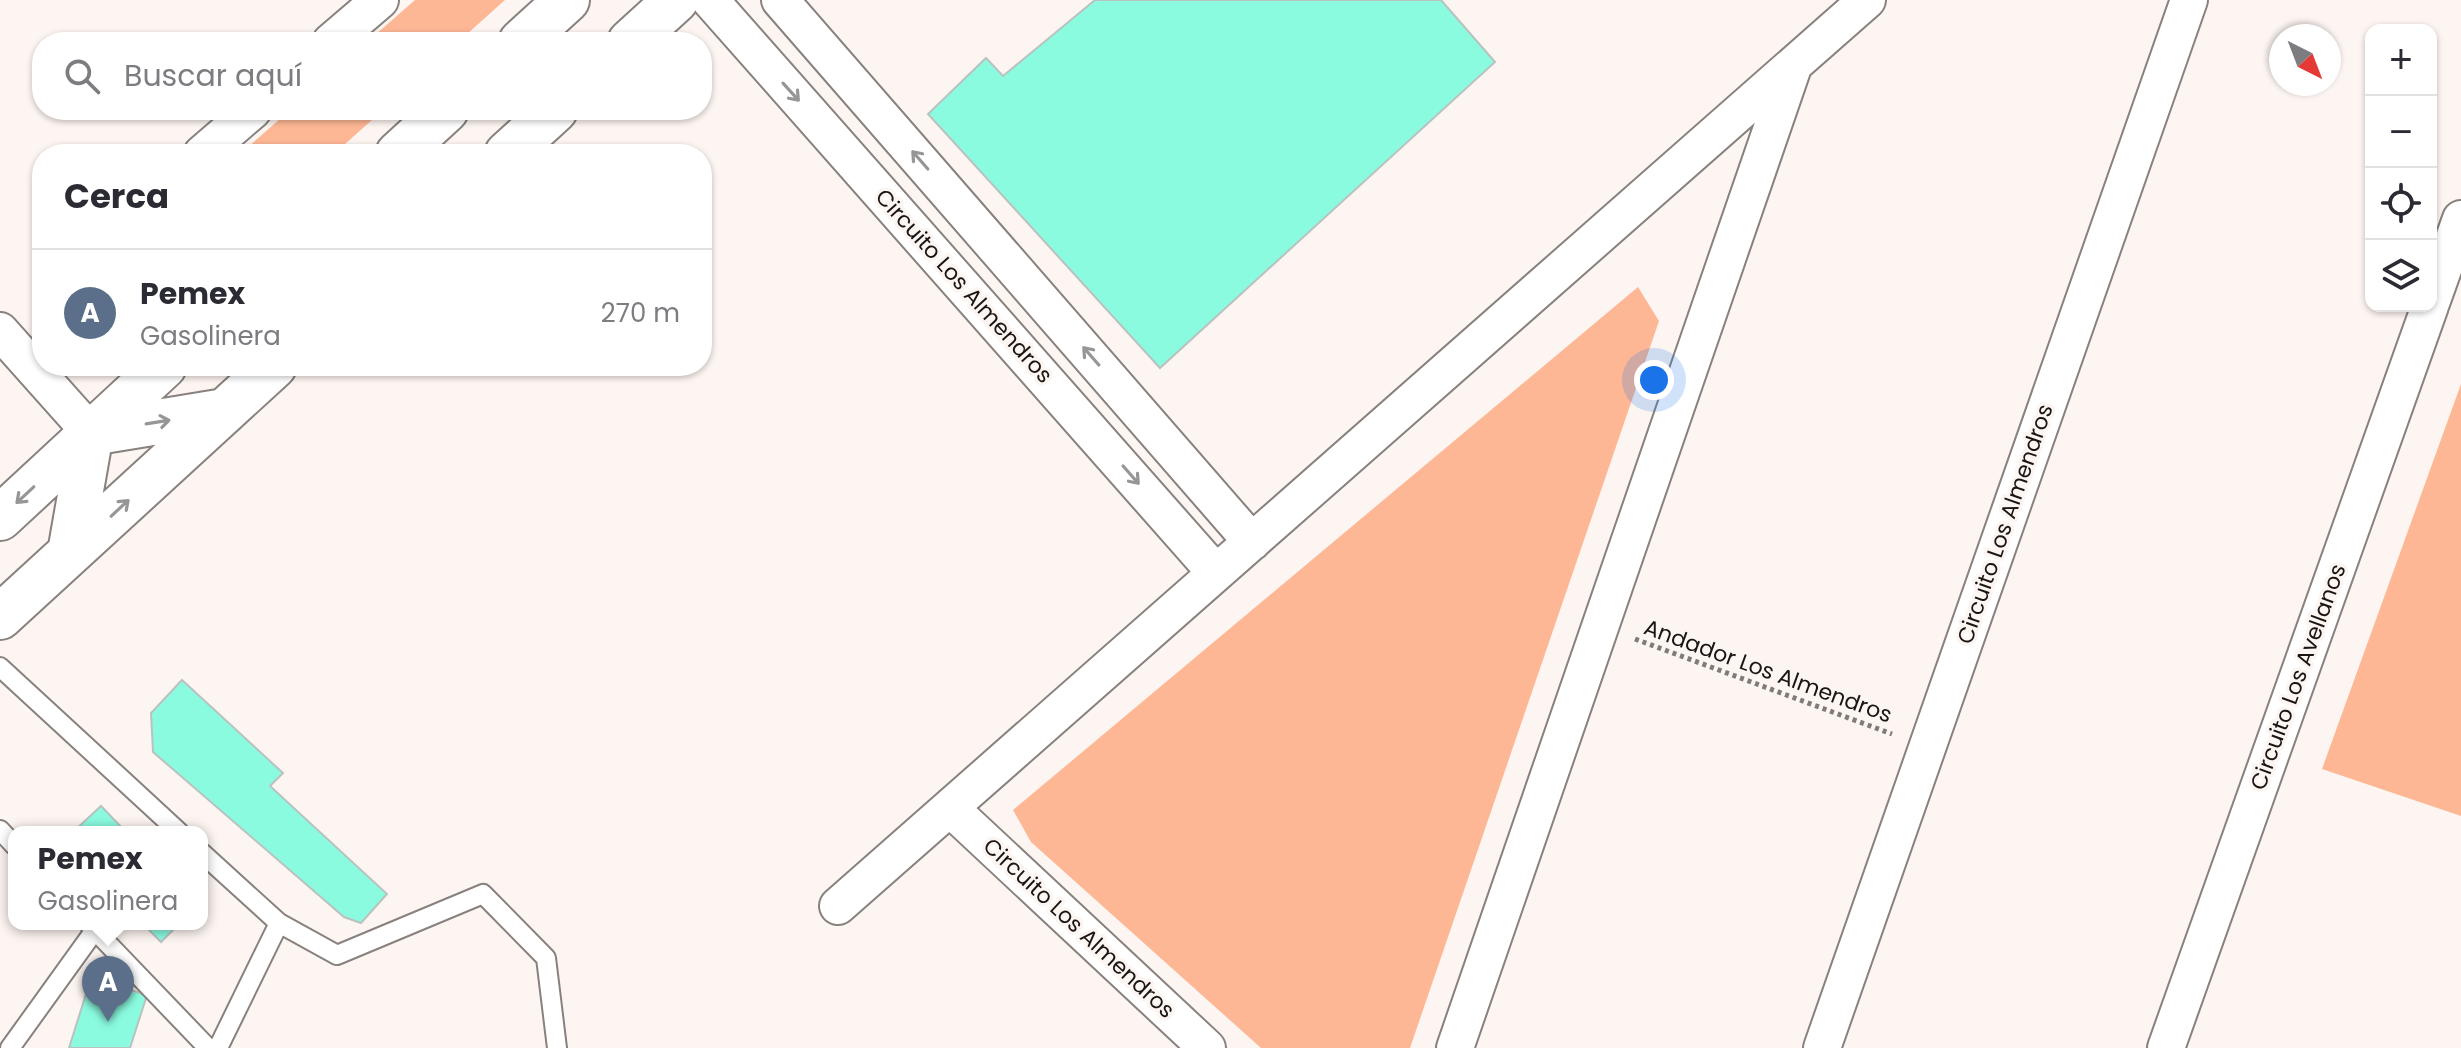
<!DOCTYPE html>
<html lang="es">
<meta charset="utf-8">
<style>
:root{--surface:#fff;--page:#f7f7f7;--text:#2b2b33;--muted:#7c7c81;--line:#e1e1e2;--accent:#397a6b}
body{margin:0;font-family:Poppins,sans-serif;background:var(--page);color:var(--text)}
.controls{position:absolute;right:24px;top:24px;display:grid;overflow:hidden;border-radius:16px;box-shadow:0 2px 6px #0004}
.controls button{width:72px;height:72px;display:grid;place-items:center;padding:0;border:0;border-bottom:2px solid var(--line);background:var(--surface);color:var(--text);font:40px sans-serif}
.compass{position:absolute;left:2269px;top:24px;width:72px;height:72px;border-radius:50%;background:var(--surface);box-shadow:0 2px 6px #0004;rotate:138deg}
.you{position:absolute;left:1654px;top:380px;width:28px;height:28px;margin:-20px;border:6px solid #fff;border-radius:50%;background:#1a73e8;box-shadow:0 0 0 12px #1a73e833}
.badge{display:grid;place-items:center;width:52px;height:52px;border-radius:50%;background:var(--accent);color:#fff;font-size:26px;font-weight:700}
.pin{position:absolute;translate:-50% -66px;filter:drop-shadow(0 2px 4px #0008)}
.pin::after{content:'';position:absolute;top:42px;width:28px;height:24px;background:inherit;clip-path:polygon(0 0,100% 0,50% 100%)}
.popup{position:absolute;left:8px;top:826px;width:200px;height:104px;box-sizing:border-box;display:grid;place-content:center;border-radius:16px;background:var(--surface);filter:drop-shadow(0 2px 6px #0005);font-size:26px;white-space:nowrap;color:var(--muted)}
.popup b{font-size:30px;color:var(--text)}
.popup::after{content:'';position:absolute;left:50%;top:100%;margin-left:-16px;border:16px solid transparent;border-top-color:var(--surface)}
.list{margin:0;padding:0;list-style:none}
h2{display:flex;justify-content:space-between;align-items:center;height:104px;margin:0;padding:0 32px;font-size:34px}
h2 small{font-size:26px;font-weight:400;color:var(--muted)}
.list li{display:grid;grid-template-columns:52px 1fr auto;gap:24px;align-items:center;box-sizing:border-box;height:128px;padding:0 32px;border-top:2px solid var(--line)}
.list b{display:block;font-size:30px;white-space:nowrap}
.list p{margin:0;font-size:26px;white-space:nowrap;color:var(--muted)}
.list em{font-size:26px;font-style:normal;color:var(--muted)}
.icon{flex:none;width:44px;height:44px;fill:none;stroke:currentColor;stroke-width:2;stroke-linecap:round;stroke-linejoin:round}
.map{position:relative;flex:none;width:2461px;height:1048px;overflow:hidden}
.search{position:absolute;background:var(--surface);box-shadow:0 2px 6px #0004;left:32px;top:32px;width:680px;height:88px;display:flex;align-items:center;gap:20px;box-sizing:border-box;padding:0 28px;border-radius:32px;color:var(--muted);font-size:30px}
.panel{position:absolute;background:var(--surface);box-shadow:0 2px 6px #0004;left:32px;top:144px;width:680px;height:232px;border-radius:32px}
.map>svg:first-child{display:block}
.green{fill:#feb795}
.building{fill:#8afbdf;stroke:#bac2c0;stroke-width:2}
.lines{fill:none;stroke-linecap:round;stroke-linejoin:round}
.lane-casing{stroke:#88817d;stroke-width:22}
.street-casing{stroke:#88817d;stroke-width:40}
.primary-casing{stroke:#88817d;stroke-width:48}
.path{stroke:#807a78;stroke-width:5;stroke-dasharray:4 4;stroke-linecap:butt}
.lane{stroke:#fff;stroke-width:18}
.street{stroke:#fff;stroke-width:36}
.primary{stroke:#fff;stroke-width:44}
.oneway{stroke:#979695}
.labels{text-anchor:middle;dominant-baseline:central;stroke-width:7;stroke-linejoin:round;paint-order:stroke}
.street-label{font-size:22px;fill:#181514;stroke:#fdf5f1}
</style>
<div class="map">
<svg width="2461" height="1048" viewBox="0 0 2461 1048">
<rect width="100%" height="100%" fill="#fdf5f1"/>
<path class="green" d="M 415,0 L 505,0 L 458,42 L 367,42 Z
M 290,110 L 383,110 L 334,154 L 240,154 Z
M 1638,287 L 1659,321 L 1410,1048 L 1261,1048 L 1031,842 L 1013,810 Z
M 2461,384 L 2461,816 L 2322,769 Z"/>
<path class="building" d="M 1095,0 L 1441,0 L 1495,62 L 1160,368 L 928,114 L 986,58 L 1003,76 Z
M 182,680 L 283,773 L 270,786 L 387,894 L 361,923 L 344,917 L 153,752 L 151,713 Z
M 101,806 L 126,832 L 73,832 Z
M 143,924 L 179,924 L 161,942 Z
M 91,978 L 147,995 L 130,1048 L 69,1048 Z"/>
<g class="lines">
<defs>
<path id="lane" d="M 0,667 L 179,832
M 0,830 L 14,845
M 202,853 L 279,923 L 218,1048
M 279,923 L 337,955 L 483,894 L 546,958 L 557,1048
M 89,924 L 208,1048
M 10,1048 L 95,930"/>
<path id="street" d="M 710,0 L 1216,573
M 780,0 L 1252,542
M 331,42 L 380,0
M 202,154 L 253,110
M 2431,303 L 2461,219
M 0,331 L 91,433
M 950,808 L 1207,1048
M 838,906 L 1867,0
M 1455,1048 L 1793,67
M 1822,1048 L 2189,0
M 2166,1048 L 2430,306"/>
<path id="primary" d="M 521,42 L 567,0
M 630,42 L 676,0
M 398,154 L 446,110
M 507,154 L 555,110
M 91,433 L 225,411
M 0,518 L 164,366
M 70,553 L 91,433
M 0,617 L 274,366"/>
</defs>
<use href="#lane" class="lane-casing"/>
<use href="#street" class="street-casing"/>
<use href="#primary" class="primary-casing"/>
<path class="path" d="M 1635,639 L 1892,734"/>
<use href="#lane" class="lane"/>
<use href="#street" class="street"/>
<use href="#primary" class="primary"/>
</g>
<defs><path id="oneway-shaft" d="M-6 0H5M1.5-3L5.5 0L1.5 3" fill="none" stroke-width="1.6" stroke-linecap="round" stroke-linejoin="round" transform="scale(2)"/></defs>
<g class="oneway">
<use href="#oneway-shaft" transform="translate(791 92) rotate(48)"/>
<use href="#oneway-shaft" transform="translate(920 160) rotate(-131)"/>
<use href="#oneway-shaft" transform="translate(1091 356) rotate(-131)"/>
<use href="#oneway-shaft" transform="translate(158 422) rotate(-9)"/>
<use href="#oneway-shaft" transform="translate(1131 475) rotate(49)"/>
<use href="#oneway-shaft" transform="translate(25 495) rotate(137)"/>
<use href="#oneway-shaft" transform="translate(120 508) rotate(-43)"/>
</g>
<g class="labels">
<g class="street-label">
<text transform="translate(964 286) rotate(48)">Circuito Los Almendros</text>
<text transform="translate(2005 524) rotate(-71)">Circuito Los Almendros</text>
<text transform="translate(1768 671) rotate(20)">Andador Los Almendros</text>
<text transform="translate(2298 677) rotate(-70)">Circuito Los Avellanos</text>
<text transform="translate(1079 928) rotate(43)">Circuito Los Almendros</text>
</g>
</g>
</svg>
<div class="controls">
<button>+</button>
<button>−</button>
<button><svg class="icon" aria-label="locate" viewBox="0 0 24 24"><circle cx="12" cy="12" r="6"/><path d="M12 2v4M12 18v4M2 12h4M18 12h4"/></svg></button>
<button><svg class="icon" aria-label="layers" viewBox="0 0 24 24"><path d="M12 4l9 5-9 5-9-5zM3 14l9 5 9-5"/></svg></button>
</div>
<svg class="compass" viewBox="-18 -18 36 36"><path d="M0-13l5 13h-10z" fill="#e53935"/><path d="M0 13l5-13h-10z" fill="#7c7c81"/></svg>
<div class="you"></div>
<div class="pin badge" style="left:108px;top:1022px;background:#5c6f8a">A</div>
<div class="popup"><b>Pemex</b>Gasolinera</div>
<div class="search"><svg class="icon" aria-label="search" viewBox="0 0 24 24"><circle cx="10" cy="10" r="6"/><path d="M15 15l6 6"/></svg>Buscar aquí</div>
<section class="panel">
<h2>Cerca<small></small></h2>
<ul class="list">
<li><span class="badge" style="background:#5c6f8a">A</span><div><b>Pemex</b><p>Gasolinera</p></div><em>270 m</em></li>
</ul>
</section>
</div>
